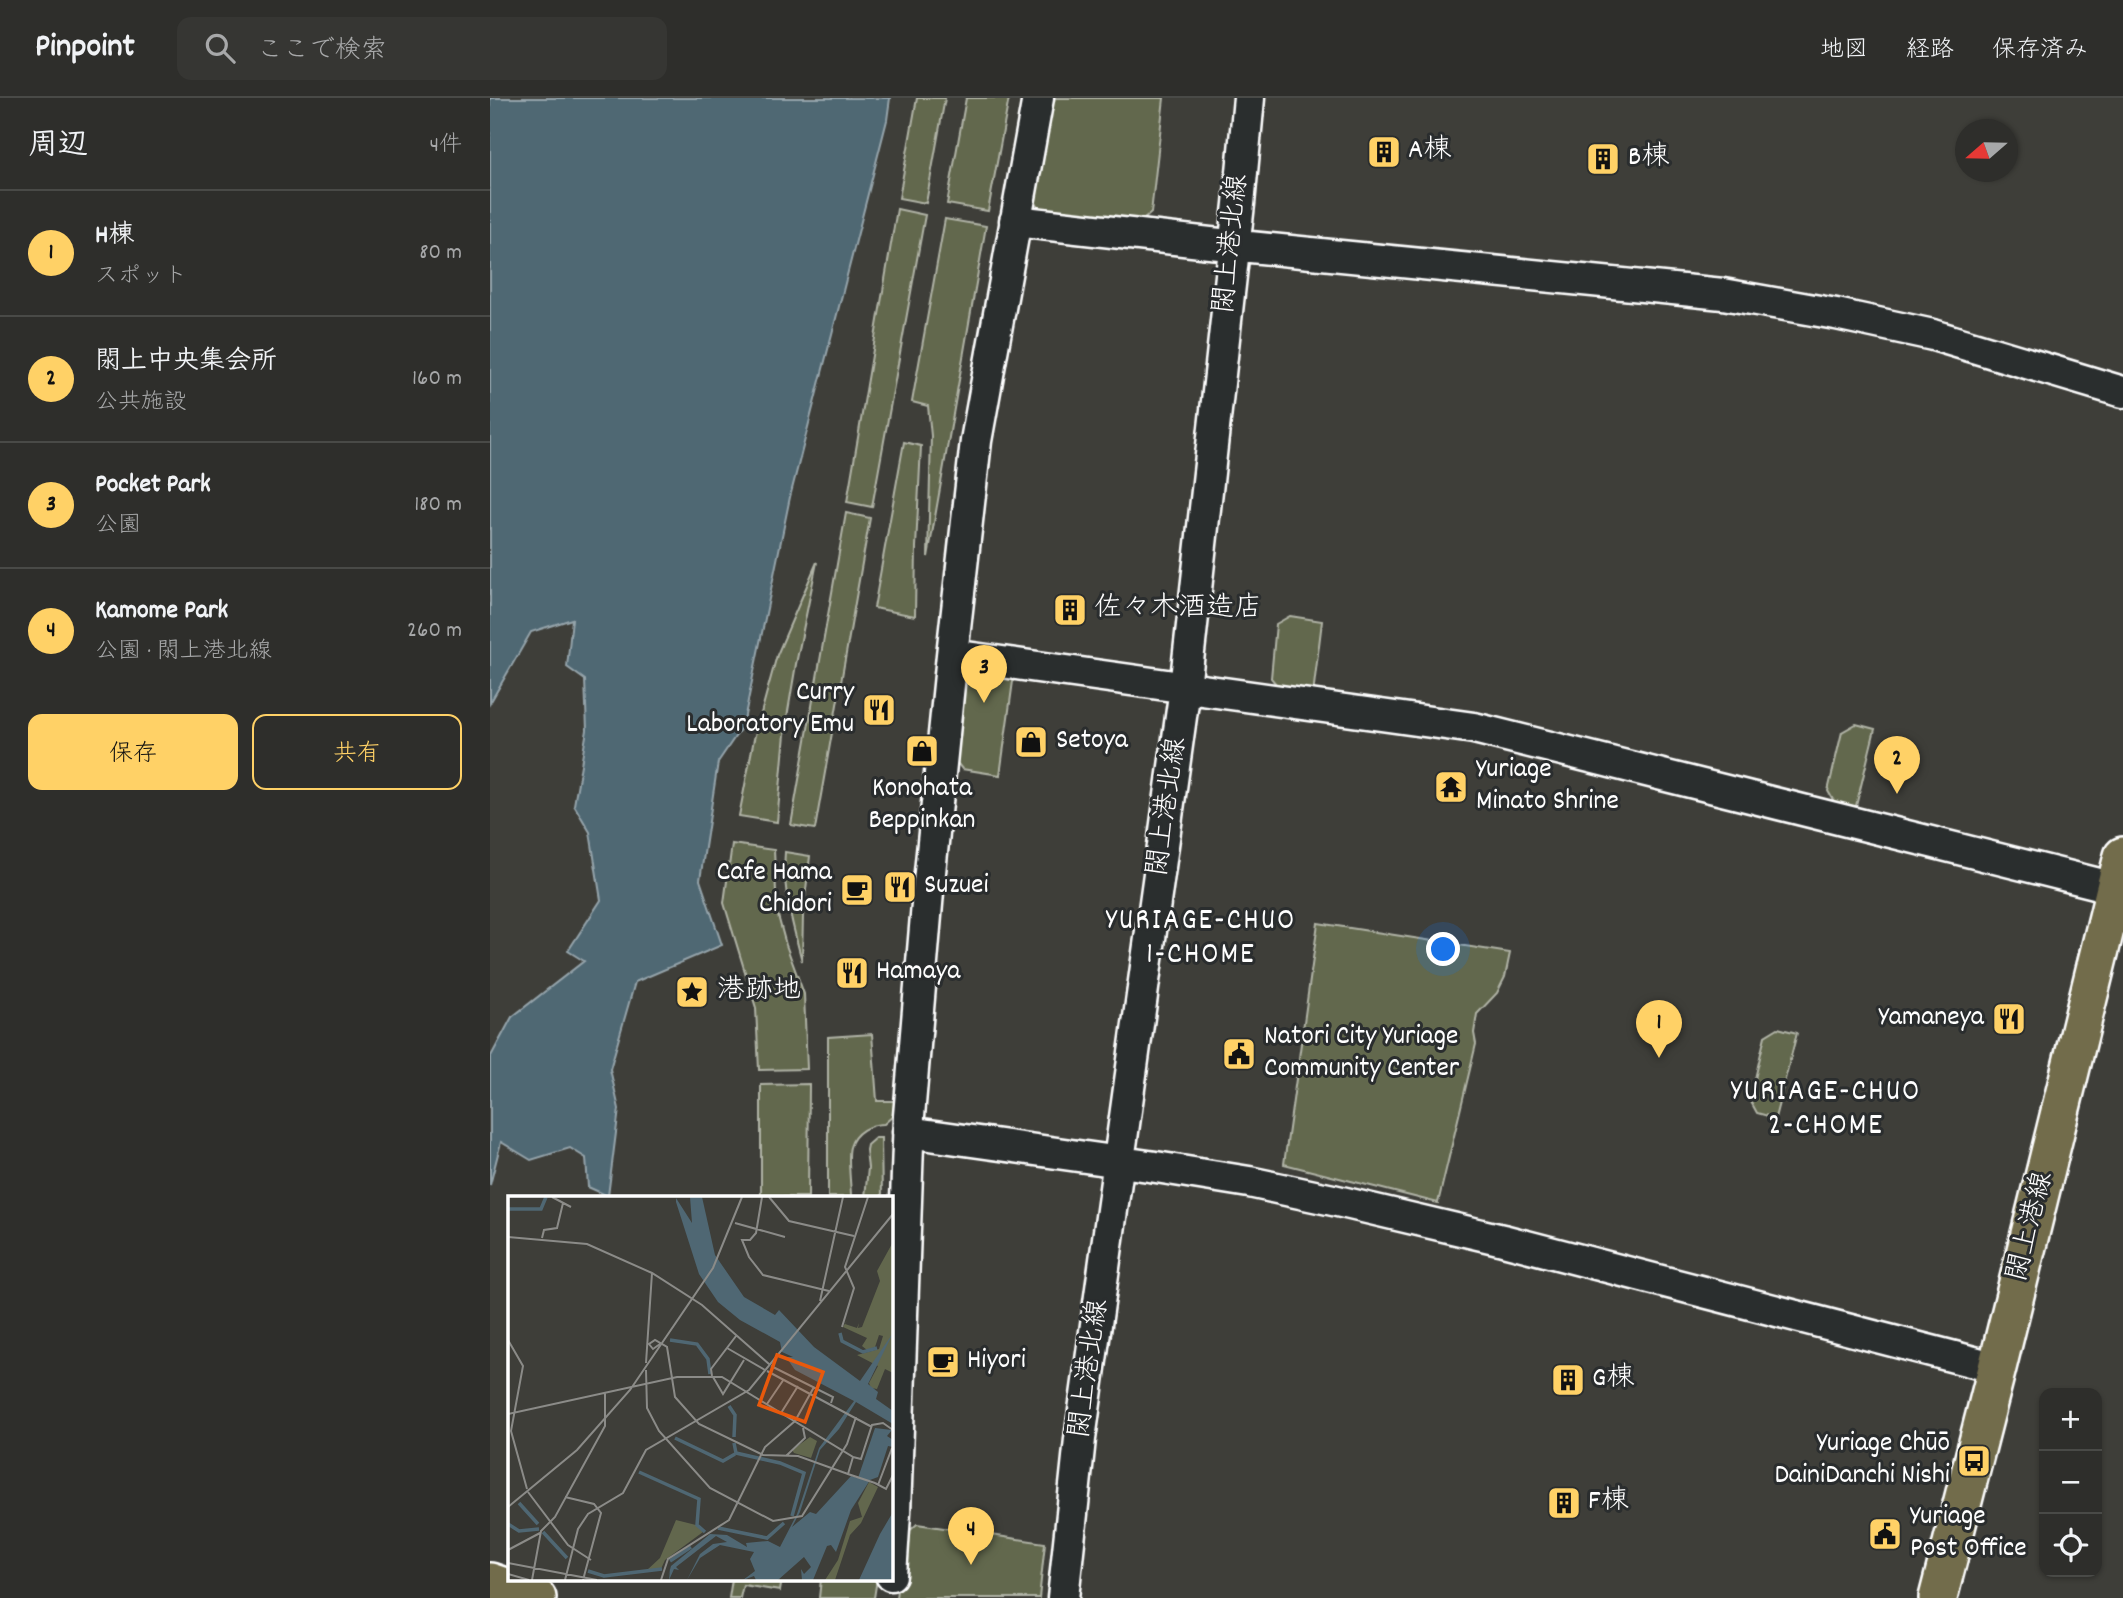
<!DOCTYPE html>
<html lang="ja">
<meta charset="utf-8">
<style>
:root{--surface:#2e2e2b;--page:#363633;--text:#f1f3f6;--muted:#a7a8a9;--line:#494a47;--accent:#ffd166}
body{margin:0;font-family:Dekko,"Klee One",sans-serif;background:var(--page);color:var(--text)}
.controls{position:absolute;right:21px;bottom:21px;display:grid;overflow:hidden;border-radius:14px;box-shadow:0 2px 5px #0004}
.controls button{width:63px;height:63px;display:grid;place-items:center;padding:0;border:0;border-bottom:2px solid var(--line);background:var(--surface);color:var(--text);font:35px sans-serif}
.compass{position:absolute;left:1465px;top:21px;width:63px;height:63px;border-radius:50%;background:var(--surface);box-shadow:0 2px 5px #0004;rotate:250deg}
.you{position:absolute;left:954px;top:852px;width:24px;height:24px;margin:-18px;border:5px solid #fff;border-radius:50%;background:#1a73e8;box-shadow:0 0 0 10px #1a73e833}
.badge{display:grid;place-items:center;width:46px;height:46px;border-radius:50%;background:var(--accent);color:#111;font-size:23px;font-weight:700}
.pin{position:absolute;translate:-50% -58px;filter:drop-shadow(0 2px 4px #0008)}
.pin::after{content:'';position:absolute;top:37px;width:24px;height:21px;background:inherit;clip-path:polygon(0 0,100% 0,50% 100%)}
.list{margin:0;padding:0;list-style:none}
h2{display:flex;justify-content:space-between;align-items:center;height:91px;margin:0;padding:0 28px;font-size:30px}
h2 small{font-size:23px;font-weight:400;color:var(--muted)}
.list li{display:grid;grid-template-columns:46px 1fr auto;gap:21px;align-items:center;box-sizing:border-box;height:126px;padding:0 28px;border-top:2px solid var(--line)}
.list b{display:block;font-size:26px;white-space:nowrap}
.list p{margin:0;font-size:23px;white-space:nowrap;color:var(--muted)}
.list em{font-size:23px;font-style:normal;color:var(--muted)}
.actions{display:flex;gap:14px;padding:21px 28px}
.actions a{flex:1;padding:16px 0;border:2px solid var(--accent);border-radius:14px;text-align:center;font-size:24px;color:var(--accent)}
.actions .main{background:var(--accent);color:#111}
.icon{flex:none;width:38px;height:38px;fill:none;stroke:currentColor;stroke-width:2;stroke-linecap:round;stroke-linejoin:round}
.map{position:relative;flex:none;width:1633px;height:1500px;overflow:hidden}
header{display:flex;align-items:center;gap:42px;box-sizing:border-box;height:98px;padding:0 35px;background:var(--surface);border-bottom:2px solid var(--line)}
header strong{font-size:33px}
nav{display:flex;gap:38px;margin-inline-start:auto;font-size:24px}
.search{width:490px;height:63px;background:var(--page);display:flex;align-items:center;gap:18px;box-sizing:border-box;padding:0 24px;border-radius:14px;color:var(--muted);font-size:26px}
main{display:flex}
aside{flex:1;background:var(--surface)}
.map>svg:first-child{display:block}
.green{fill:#62674d;stroke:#b0b3a6;stroke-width:2}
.water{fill:#4f6773;stroke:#95a4ab;stroke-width:2}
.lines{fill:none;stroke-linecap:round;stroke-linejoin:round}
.minor-casing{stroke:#fff;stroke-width:35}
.major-casing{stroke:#fff;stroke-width:42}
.minor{stroke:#2a2d2e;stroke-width:30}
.major{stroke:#726c4b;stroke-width:37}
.labels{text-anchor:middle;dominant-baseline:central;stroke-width:6;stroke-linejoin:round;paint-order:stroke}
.poi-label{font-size:28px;fill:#fff;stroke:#2a2d2e;text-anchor:start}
.street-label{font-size:28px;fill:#fff;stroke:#2a2d2e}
.neighbourhood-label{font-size:30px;letter-spacing:2px;fill:#fff;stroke:#2a2d2e}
.inset-river{fill:none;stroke:#4f6773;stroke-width:3.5}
.inset-road{fill:none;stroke:#8b8b88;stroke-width:2}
.view{fill:#e8590c;fill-opacity:0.15;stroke:#e8590c;stroke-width:3.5}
.inset-edge{fill:none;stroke:#fff;stroke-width:3.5}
</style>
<header>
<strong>Pinpoint</strong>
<div class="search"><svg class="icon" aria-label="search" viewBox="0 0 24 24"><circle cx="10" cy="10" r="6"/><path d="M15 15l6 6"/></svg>ここで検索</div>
<nav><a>地図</a><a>経路</a><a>保存済み</a></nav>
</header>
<main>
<aside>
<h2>周辺<small>4件</small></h2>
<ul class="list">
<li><span class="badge">1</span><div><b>H棟</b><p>スポット</p></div><em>80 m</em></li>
<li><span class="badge">2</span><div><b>閖上中央集会所</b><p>公共施設</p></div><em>160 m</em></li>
<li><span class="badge">3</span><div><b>Pocket Park</b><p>公園</p></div><em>180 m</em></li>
<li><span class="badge">4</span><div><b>Kamome Park</b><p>公園 · 閖上港北線</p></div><em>260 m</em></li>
</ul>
<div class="actions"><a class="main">保存</a><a>共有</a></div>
</aside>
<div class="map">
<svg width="1633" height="1500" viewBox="0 0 1633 1500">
<rect width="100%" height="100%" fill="#3e3e39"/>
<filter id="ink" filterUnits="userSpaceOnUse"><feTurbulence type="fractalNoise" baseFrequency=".0143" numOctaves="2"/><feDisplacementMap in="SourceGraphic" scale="14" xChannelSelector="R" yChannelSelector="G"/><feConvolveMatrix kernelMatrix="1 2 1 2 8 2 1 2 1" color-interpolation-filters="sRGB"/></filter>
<g filter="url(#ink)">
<path class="green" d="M 427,0 L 455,0 L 436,105 L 409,100 Z
M 476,0 L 519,0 L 498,113 L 457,106 Z
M 561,0 L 674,0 L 661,115 L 651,124 L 551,113 L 543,100 Z
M 407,111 L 435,117 L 382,409 L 357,404 Z
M 455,121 L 496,128 L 438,459 L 441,338 L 438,308 L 422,304 Z
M 414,344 L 431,348 L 426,449 L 425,518 L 384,510 Z
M 356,415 L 380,420 L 325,731 L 301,727 Z
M 327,464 L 306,566 L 296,625 L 287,724 L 249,718 L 264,641 L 287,557 Z
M 800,518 L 832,523 L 823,596 L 790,591 L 781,580 L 786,526 Z
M 484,570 L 524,576 L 510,677 L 472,671 L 463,660 L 470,583 Z
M 1366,626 L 1385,631 L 1365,712 L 1346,707 L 1338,693 L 1352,634 Z
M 242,746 L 284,752 L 287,814 L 296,847 L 314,896 L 317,971 L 269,972 L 266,910 L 234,805 Z
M 295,754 L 320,758 L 313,817 L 312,863 C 303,828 292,791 295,754 Z
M 828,825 L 1020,855 L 1015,879 L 1007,895 L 987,916 L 984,935 L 986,946 L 948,1105 L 794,1066 Z
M 1288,930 L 1307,935 L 1285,1020 L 1267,1015 L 1260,1002 L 1275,938 Z
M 382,936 L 387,1003 L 407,1003 L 405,1016 L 394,1026 C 380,1026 364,1034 360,1049 C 357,1059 361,1087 361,1099 L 338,1099 L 338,939 Z
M 319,986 L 318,1099 L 271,1099 L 271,987 Z
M 385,1040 L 391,1040 L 392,1099 L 375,1099 L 378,1070 L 376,1052 L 377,1047 Z
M 427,1426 L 555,1445 L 549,1500 L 406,1500 L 414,1438 Z
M 242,1481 L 292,1481 L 290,1493 L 253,1487 L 250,1500 L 239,1500 Z
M 331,1481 L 387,1481 L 384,1500 L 329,1500 Z"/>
<path class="water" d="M 0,0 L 400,0 L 397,22 L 300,399 L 253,627 L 228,664 L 210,782 L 232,847 L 145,884 L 120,971 L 129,1011 L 118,1098 L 98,1089 L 96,1060 L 80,1050 L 41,1062 L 11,1044 L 0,1087 L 0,960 L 22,919 L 94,863 L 78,853 L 111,802 L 100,734 L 84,707 L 97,632 L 95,582 L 77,569 L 82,521 L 41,534 L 0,605 Z"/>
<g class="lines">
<defs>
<path id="minor" d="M 525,123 L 720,145 L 1233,196 L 1346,216 L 1443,237 L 1633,294
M 462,557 L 984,630 L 1625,790
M 418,1034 L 666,1069 L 759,1084 L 843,1102 L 1013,1142 L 1507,1270
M 401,1477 L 405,1415 L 419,1018 L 438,794 L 462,557 L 486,343 L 548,0
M 573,1500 L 590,1341 L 695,590 L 749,106 L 759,0"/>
<path id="major" d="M 0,1484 L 47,1500
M 1448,1500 L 1507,1270 L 1633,758"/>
</defs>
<use href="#minor" class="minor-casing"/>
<use href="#major" class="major-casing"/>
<use href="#minor" class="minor"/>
<use href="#major" class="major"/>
</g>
</g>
<defs>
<symbol id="building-square" viewBox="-11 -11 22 22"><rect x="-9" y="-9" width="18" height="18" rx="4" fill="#ffd166" stroke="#2a2d2e"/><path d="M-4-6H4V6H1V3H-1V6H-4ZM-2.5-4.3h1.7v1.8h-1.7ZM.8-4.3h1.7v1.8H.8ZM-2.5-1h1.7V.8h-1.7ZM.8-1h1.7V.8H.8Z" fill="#111"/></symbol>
<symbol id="restaurant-square" viewBox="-11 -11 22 22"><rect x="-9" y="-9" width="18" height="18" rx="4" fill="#ffd166" stroke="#2a2d2e"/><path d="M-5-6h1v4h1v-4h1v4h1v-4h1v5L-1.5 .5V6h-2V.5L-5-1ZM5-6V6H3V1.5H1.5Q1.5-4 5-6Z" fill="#111"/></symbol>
<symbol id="shop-square" viewBox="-11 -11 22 22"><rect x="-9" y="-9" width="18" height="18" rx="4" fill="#ffd166" stroke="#2a2d2e"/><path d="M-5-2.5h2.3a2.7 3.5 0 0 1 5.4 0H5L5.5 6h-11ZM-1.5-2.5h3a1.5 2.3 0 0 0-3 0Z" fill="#111"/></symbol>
<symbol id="temple-square" viewBox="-11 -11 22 22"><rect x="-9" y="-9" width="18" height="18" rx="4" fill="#ffd166" stroke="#2a2d2e"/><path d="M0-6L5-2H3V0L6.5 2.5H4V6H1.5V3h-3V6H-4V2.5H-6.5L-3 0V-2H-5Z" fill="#111"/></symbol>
<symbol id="cafe-square" viewBox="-11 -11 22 22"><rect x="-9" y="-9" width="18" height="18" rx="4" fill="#ffd166" stroke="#2a2d2e"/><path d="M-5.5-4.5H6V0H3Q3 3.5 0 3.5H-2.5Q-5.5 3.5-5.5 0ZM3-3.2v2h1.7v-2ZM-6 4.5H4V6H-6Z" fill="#111"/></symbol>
<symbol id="sight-square" viewBox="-11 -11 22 22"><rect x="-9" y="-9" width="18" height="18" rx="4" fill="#ffd166" stroke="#2a2d2e"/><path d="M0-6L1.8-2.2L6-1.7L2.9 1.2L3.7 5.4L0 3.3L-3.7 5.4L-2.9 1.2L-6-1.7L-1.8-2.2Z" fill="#111"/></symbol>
<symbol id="civic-square" viewBox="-11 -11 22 22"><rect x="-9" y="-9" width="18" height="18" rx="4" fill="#ffd166" stroke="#2a2d2e"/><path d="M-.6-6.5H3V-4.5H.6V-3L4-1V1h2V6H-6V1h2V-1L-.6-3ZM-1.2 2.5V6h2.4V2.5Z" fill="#111"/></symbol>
<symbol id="bus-square" viewBox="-11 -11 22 22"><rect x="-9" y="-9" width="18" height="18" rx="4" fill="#ffd166" stroke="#2a2d2e"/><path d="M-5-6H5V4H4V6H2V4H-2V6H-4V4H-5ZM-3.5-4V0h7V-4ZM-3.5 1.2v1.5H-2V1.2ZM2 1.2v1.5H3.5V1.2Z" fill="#111"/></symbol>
</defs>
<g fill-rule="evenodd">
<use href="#building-square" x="875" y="35" width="38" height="38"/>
<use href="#building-square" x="1094" y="42" width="38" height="38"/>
<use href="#building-square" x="561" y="493" width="38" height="38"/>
<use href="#restaurant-square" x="370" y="593" width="38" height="38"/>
<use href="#shop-square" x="522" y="625" width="38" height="38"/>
<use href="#shop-square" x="413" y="634" width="38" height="38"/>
<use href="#temple-square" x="942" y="670" width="38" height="38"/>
<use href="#restaurant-square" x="391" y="770" width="38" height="38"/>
<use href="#cafe-square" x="348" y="773" width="38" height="38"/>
<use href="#restaurant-square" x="343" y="856" width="38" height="38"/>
<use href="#sight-square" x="183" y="875" width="38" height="38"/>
<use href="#restaurant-square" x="1500" y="902" width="38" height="38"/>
<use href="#civic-square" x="730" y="937" width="38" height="38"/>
<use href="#cafe-square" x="434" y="1245" width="38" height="38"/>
<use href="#building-square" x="1059" y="1263" width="38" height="38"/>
<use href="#bus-square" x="1465" y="1344" width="38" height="38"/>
<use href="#building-square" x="1055" y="1386" width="38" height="38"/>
<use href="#civic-square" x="1376" y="1417" width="38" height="38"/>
</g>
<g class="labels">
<g class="poi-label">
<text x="918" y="54">A棟</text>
<text x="1138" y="61">B棟</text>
<text x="604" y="512">佐々木酒造店</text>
<text x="364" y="596" text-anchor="end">Curry<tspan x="364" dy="32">Laboratory Emu</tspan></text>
<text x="566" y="644">Setoya</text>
<text x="986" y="673">Yuriage<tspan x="986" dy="32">Minato Shrine</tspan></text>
<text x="432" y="692" text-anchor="middle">Konohata<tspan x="432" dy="32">Beppinkan</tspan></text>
<text x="342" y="776" text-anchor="end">Cafe Hama<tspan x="342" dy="32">Chidori</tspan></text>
<text x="434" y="789">Suzuei</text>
<text x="386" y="875">Hamaya</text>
<text x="227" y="894">港跡地</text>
<text x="1494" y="921" text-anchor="end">Yamaneya</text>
<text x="774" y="940">Natori City Yuriage<tspan x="774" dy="32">Community Center</tspan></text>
<text x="477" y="1264">Hiyori</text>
<text x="1102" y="1282">G棟</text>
<text x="1460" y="1347" text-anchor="end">Yuriage Chūō<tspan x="1460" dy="32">DainiDanchi Nishi</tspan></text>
<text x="1098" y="1405">F棟</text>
<text x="1420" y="1420">Yuriage<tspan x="1420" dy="32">Post Office</tspan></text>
</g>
<g class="street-label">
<text transform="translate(743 146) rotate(-84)">閖上港北線</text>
<text transform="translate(679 709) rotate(-82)">閖上港北線</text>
<text transform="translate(1542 1129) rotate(-76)">閖上港線</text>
<text transform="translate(601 1271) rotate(-82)">閖上港北線</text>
</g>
<g class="neighbourhood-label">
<text x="711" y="824">YURIAGE-CHUO<tspan x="711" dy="34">1-CHOME</tspan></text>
<text x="1336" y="995">YURIAGE-CHUO<tspan x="1336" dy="34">2-CHOME</tspan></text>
</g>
</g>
<g transform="translate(18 1098)">
<rect width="385" height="385" fill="#3e3e39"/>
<path d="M 385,46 L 385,177 L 377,173 L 369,193 L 363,192 L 361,187 L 370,170 L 349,159 L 371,153 L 375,140 L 371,139 L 367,151 L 359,154 L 354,150 L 359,142 L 335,131 L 339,124 L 337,128 L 349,132 L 351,127 L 350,132 L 354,131 L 372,85 L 369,75 ZM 302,241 L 309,245 L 303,262 L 286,257 L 284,254 ZM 361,286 L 370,291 L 353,327 L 342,339 L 327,384 L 317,384 L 330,364 L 342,325 L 354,321 L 350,307 ZM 168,324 L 188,329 L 195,336 L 157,364 L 153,373 L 138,375 L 152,362 Z" fill="#62674d"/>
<path d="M 182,1 L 194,1 L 207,59 L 236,101 L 267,119 L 271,114 L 306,151 L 352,185 L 385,137 L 360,188 L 370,196 L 368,203 L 385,215 L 385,228 L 348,206 L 331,233 L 312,254 L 292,316 L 284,331 L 302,316 L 308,318 L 343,280 L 350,282 L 367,232 L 384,234 L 379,240 L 385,244 L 385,251 L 380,250 L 370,281 L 362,284 L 343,314 L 328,356 L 323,349 L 319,350 L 305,384 L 294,384 L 293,373 L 296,378 L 303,371 L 296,361 L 270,384 L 248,384 L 246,380 L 235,384 L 247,375 L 242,363 L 246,356 L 212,349 L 192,362 L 179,384 L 192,358 L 205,348 L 219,346 L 208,340 L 168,371 L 171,374 L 166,373 L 161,384 L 162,373 L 159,384 L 163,370 L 202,338 L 219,339 L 239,351 L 238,347 L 260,345 L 272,351 L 289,318 L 311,252 L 346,205 L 287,174 L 278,161 L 285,161 L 274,156 L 272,146 L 232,124 L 210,106 L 191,78 L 168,6 L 168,2 L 184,27 ZM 385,316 L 385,384 L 351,384 L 372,338 Z" fill="#4f6773"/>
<path class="inset-river" d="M 0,13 L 33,13 L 38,1M 332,137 L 334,145 L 355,156 L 369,152M 162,144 L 189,148 L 200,163 L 202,178M 221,210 L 227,219 L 226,241M 167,242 L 215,265 L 227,258M 226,247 L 228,257 L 272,267 L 296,277 L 284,320M 131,276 L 191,303 L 189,329 L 197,336M 11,307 L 30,328M 0,328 L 11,335 L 31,333M 210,332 L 259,342 L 276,327M 35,336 L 59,362M 162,365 L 183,351M 80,375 L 96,380 L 154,373"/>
<path class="inset-road" d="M 44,1 L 63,11M 254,1 L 248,37 L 242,44 L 234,44 L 241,61 L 255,79 L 321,95M 261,1 L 281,25 L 346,40M 227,27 L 277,41M 0,41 L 79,48 L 144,77 L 194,109 L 261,168M 34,42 L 36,34 L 49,32 L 55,7M 312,105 L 335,1M 334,131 L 346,92 L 337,71 L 360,1M 0,144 L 15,170 L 3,235 L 19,293M 152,148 L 145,153 L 141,148 L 147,144 L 159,151 L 164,182M 219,152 L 257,174M 138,167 L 144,77M 263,170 L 325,201 L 323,207M 138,174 L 139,212 L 151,235 L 202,292 L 265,325 L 294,320 L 339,248 L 348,221M 259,175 L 364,231M 204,180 L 203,173 L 228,140M 205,181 L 215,198 L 236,164M 164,182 L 167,201 L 191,228 L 255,259 L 290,260 L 340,278M 259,208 L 276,183M 273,217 L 290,190M 0,218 L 169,181 L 214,181 L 345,261 L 340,278 L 367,287M 278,260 L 297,242 L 295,232M 345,261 L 353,263 L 364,229 L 375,227 L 385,234M 367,287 L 378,293 L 385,279M 370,289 L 384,252M 20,296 L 60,349 L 83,364M 57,301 L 86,308 L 93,317 L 75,384M 0,311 L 69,254 L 122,194 L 205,72 L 234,1M 0,354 L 32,337M 0,367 L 89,384M 0,378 L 21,384M 24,384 L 33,335 L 47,321 L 97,230 L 97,197M 57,384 L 70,333 L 80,318 L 115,297 L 138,254 L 241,194 L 385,18M 153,384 L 160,363 L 221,324 L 257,251 L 287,225 L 306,191"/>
<path class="view" d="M 269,159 L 315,176 L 297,226 L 251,209 Z"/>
<rect width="385" height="385" class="inset-edge"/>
</g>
</svg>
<div class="controls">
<button>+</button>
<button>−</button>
<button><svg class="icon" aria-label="locate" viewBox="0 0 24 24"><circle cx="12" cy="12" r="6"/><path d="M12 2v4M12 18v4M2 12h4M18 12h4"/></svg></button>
</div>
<svg class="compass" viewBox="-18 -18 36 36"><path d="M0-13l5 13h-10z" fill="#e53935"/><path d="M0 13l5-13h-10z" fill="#a7a8a9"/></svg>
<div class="you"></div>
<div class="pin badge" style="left:1169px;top:960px">1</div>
<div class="pin badge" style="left:1407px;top:696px">2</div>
<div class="pin badge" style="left:494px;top:605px">3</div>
<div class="pin badge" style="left:481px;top:1467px">4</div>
</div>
</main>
